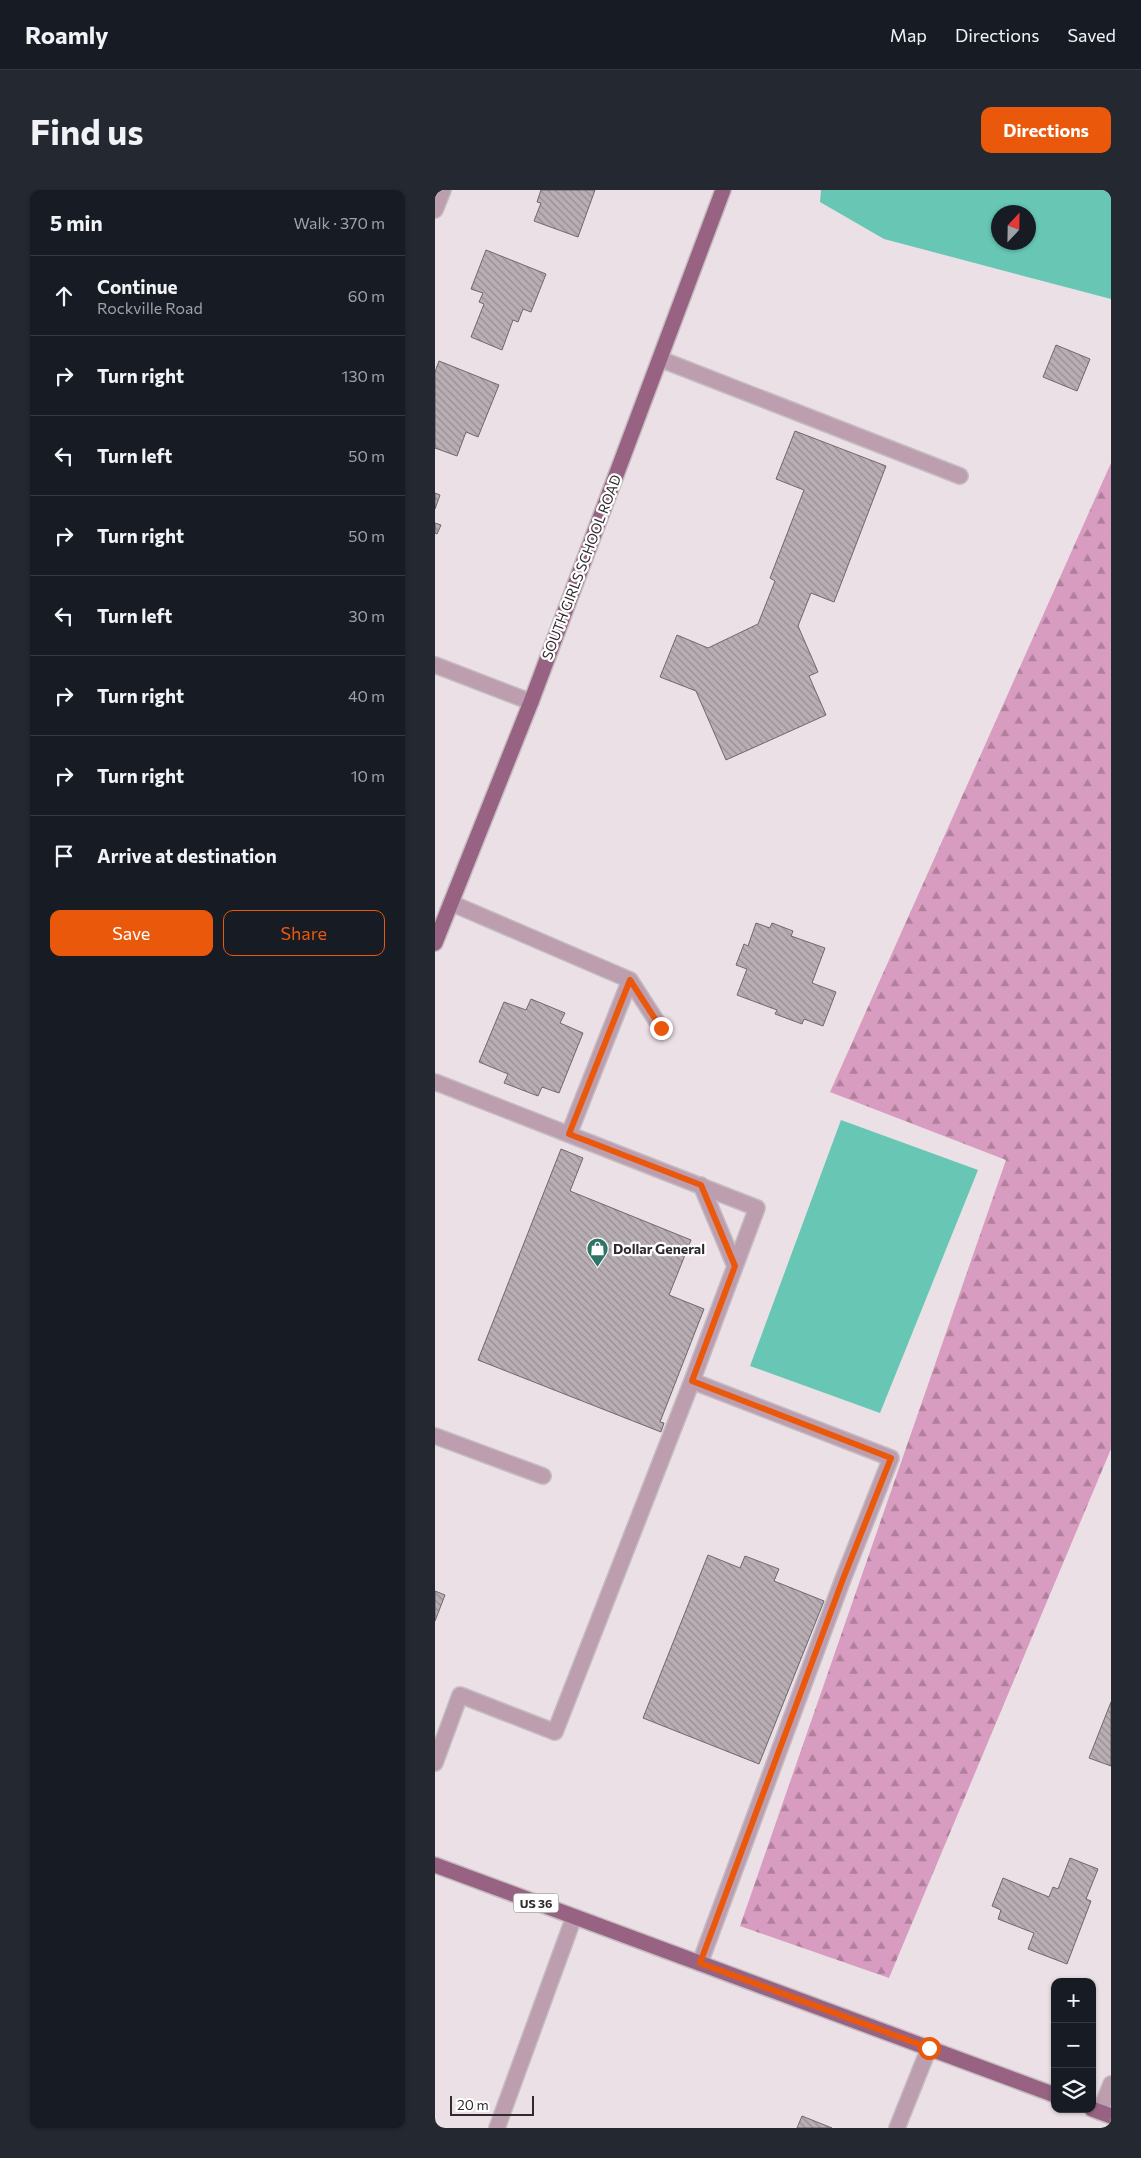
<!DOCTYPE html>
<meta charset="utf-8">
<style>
:root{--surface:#171b24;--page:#242831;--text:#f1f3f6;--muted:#9ea1a6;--line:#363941;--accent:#ea580c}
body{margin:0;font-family:Commissioner,sans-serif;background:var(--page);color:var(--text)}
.controls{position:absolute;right:15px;bottom:15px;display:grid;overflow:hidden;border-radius:10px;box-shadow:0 1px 4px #0004}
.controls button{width:45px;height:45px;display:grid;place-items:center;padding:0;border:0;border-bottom:1px solid var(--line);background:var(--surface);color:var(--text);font:25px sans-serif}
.compass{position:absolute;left:556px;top:15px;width:45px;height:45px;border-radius:50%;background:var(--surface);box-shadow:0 1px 4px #0004;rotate:22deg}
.scale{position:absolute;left:15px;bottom:12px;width:84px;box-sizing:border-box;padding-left:5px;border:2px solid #2f2b2d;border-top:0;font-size:14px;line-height:18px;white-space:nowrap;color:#2f2b2d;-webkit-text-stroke:4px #fff;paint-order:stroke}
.stop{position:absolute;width:15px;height:15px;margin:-11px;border:4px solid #ea580c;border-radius:50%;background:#fff}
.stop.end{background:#ea580c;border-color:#fff;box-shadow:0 1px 5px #0008}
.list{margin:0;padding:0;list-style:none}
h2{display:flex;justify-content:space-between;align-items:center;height:65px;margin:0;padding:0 20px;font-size:21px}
h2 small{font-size:16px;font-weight:400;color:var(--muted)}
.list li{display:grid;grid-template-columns:32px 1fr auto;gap:15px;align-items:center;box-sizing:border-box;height:80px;padding:0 20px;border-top:1px solid var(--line)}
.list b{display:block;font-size:19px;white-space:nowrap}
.list p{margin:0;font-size:16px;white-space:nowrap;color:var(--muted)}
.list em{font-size:16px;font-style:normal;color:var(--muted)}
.actions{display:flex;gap:10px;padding:15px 20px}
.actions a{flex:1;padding:11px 0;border:1px solid var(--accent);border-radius:10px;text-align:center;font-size:18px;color:var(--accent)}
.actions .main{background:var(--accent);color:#fff}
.icon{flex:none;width:28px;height:28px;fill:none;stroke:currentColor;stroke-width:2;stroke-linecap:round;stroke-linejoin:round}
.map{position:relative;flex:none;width:676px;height:1938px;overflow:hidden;border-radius:10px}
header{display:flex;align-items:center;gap:30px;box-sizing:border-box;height:70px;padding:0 25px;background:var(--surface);border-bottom:1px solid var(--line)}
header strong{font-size:24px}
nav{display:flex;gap:28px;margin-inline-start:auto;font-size:18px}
.intro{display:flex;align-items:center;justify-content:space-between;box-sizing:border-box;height:120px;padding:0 30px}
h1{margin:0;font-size:35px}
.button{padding:12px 22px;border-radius:10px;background:var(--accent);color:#fff;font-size:18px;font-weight:700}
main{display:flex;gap:30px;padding:0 30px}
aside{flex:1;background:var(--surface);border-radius:10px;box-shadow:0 1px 4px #0004}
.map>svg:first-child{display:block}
.forest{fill:url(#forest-firs)}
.water{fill:#67c7b4;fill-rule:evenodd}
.building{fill:url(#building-back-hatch);stroke:#70676c}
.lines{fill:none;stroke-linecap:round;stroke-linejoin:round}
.minor-casing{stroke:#c5bcc1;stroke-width:18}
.major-casing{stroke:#c5bcc1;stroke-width:18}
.minor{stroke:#bc9eaf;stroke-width:15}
.major{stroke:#986383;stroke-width:15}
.route{stroke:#ea580c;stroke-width:6}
.labels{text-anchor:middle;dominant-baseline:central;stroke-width:4.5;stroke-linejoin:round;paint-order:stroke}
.shield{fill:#fff;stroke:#6d6b6c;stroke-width:1}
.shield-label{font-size:12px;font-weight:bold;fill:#2f2b2d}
.street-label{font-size:14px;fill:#2f2b2d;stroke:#fff}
.poi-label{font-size:14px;font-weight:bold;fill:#2f2b2d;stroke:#fff;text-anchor:start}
</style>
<header>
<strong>Roamly</strong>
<nav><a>Map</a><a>Directions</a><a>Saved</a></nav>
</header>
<div class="intro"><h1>Find us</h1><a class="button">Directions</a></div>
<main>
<aside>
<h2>5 min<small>Walk · 370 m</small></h2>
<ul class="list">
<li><svg class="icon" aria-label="ahead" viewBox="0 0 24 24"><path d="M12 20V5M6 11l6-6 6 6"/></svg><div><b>Continue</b><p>Rockville Road</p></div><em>60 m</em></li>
<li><svg class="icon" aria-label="right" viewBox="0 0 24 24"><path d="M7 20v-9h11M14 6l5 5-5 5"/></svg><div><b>Turn right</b></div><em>130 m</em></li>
<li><svg class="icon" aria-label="left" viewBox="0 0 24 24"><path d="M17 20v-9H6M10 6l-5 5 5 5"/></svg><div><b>Turn left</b></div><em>50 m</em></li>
<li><svg class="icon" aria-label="right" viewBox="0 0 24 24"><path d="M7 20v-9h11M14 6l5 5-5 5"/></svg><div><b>Turn right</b></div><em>50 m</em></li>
<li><svg class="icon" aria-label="left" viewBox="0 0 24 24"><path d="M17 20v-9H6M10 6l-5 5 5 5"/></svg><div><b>Turn left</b></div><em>30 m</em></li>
<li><svg class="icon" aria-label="right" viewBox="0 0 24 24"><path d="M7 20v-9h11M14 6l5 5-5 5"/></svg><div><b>Turn right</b></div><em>40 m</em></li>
<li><svg class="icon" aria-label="right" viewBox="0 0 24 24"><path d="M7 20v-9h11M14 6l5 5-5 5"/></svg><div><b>Turn right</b></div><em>10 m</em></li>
<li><svg class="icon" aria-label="arrive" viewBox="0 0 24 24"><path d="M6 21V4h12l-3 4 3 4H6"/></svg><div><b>Arrive at destination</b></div></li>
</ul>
<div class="actions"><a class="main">Save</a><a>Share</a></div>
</aside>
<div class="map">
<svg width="676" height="1938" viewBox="0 0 676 1938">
<defs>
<pattern id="forest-firs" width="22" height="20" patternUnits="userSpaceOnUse" patternTransform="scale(1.25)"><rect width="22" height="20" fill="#d89cc0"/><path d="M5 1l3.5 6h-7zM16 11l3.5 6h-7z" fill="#b07f9c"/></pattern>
<pattern id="building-back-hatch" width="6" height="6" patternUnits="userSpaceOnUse" patternTransform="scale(1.25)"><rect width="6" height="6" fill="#b8aeb4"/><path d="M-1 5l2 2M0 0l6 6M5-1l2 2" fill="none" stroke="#968e93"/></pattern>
</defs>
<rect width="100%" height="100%" fill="#ebe0e6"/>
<path class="forest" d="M 676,273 L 676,1259 L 454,1788 L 305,1736 L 571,970 L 395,902 Z"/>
<path class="water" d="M 386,0 L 676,0 L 676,109 L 449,49 L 385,12 ZM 564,22 L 594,22 L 594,52 L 564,52 Z
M 406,930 L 543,980 L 445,1223 L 315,1176 Z"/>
<path class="building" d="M 106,0 L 160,0 L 143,47 L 99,31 L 106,13 L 102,12 Z
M 51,60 L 111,84 L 96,122 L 88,119 L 83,132 L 78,130 L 67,160 L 36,147 L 49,114 L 44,112 L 48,103 L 36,99 Z
M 621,155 L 655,169 L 642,201 L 608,187 Z
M 4,171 L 64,195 L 43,247 L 31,242 L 22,266 L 0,258 L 0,182 Z
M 360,241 L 451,276 L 399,412 L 376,403 L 363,436 L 383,482 L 374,486 L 391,525 L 291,570 L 261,501 L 225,487 L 242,445 L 273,458 L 323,434 L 340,391 L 335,388 L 369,300 L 341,289 Z
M 0,303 L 5,305 L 0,319 Z
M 0,333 L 6,335 L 2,344 L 0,343 Z
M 321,733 L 335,738 L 337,733 L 358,741 L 356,746 L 390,758 L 377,793 L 401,802 L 388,836 L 369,829 L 367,834 L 340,824 L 342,820 L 302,805 L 312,779 L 301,775 L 309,754 L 313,756 Z
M 96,809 L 130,823 L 125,833 L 148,843 L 124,903 L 107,897 L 103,906 L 69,893 L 73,884 L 44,872 L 69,812 L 91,820 Z
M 126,959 L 148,968 L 135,1001 L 256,1050 L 234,1105 L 269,1119 L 225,1232 L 229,1233 L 226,1242 L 43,1170 Z
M 273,1365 L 305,1378 L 310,1366 L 344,1379 L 339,1391 L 389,1411 L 324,1574 L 208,1528 Z
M 0,1401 L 10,1405 L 0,1431 Z
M 676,1512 L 676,1576 L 654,1568 Z
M 635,1668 L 663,1679 L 651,1709 L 656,1711 L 632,1774 L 593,1759 L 599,1743 L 563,1729 L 566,1720 L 557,1716 L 568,1688 L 614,1707 L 618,1697 L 623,1699 Z
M 367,1926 L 397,1938 L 362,1938 Z"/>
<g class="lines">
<defs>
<path id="minor" d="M 0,20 L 8,0
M 225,169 L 525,286
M 0,475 L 96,512
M 16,713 L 195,790 L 134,944
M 195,790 L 226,838
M 0,892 L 322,1018 L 257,1191 L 120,1542 L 25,1505 L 0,1573
M 266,995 L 300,1076
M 257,1191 L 456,1268 L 408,1389 L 265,1773
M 0,1246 L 108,1286
M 665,1922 L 676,1894
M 62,1938 L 139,1727
M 462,1938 L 494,1858"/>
<path id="major" d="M 0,753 L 96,512 L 288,0
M 0,1675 L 620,1905
M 657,1919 L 676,1926"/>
</defs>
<use href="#minor" class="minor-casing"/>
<use href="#major" class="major-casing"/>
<use href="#minor" class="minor"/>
<use href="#major" class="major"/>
</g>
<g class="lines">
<path class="route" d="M 226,838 L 195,790 L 134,944 L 266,995 L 300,1076 L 257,1191 L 456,1268 L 408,1389 L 265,1773 L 494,1858"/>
</g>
<defs>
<symbol id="shop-pin" viewBox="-11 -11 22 30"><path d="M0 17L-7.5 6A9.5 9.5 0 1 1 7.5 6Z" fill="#307467" stroke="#fff"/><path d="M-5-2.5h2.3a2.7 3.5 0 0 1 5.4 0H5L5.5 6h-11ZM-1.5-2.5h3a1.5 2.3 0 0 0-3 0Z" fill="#fff"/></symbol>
</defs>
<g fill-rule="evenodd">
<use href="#shop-pin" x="150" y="1046" width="25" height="34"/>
</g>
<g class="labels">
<rect class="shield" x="78.5" y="1703.5" width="45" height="19" rx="4"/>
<g class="shield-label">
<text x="101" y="1713">US 36</text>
</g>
<g class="street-label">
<text transform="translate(146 377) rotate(-69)">SOUTH GIRLS SCHOOL ROAD</text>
</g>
<g class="poi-label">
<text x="178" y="1058">Dollar General</text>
</g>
</g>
</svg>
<div class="controls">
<button>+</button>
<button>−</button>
<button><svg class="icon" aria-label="layers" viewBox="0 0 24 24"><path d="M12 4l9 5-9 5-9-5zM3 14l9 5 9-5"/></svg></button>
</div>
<svg class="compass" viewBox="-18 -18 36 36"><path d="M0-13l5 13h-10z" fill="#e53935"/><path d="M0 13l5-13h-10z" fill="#9ea1a6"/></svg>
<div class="scale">20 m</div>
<div class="stop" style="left:494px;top:1858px"></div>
<div class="stop end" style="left:226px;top:838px"></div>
</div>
</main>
